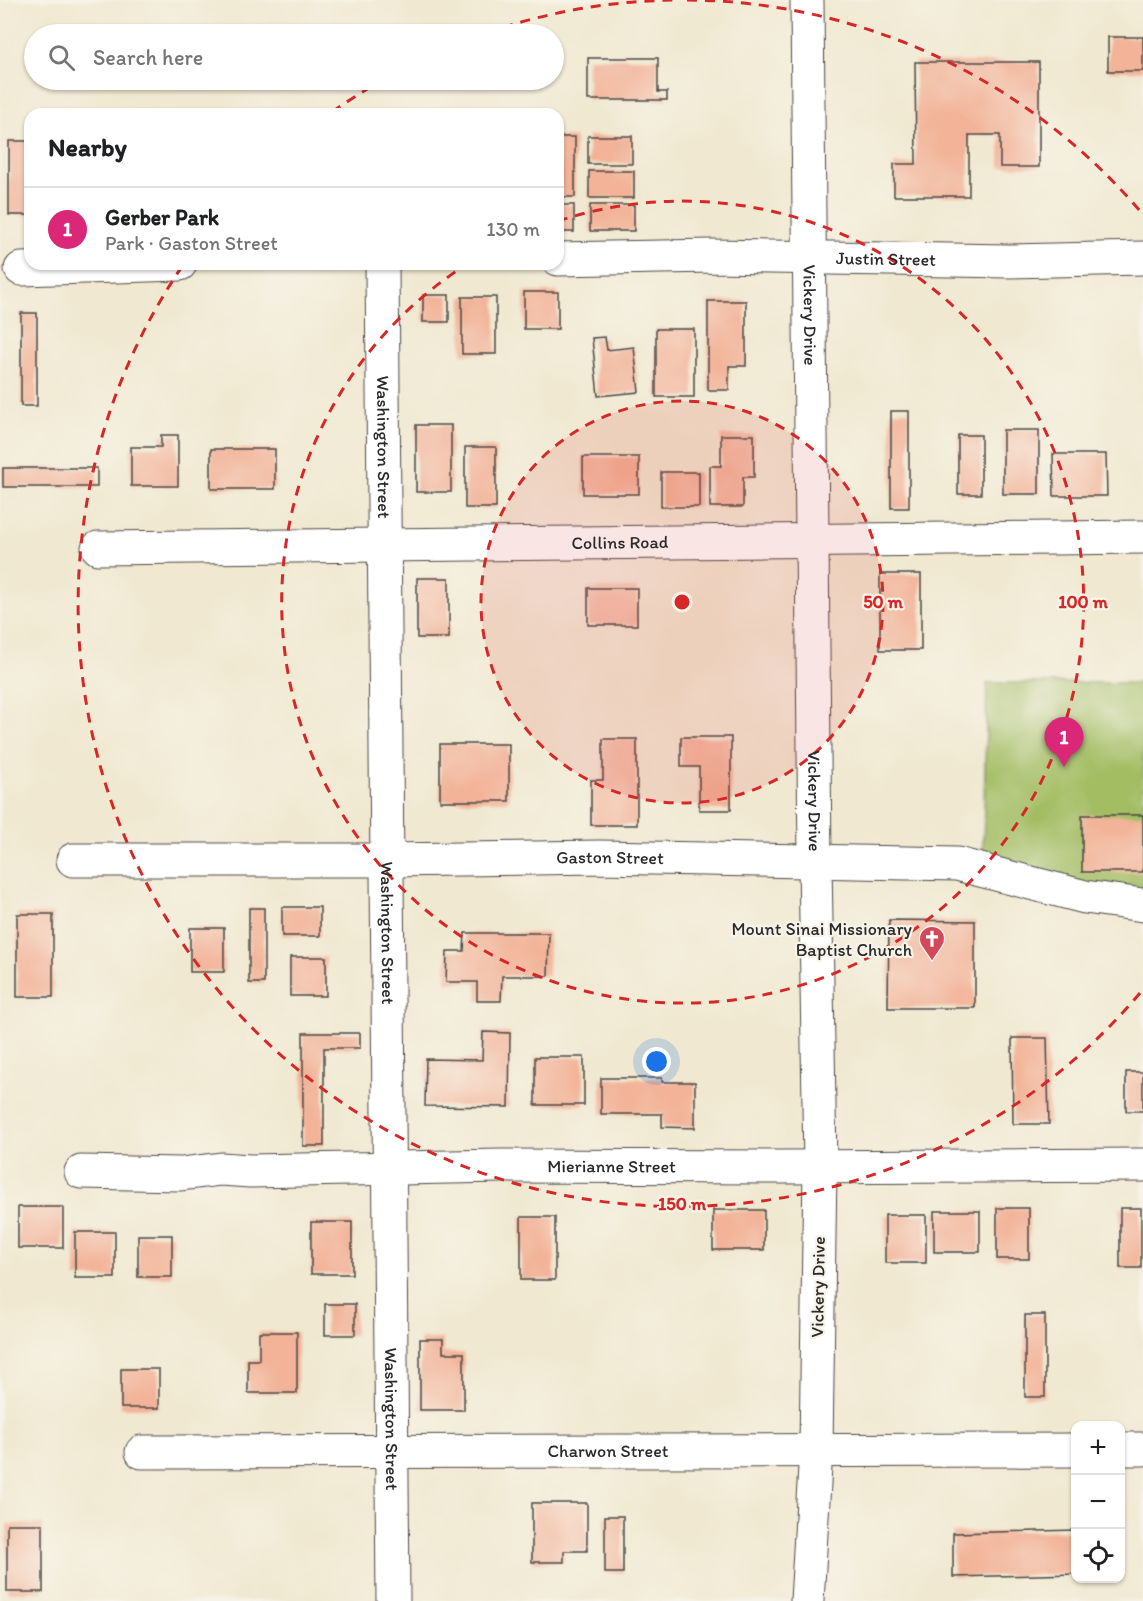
<!DOCTYPE html>
<meta charset="utf-8">
<style>
:root{--surface:#fff;--page:#f6f6f6;--text:#202124;--muted:#757577;--line:#e0e0e0;--accent:#db2777}
body{margin:0;font-family:Itim,sans-serif;background:var(--page);color:var(--text)}
.controls{position:absolute;right:18px;bottom:18px;display:grid;overflow:hidden;border-radius:12px;box-shadow:0 2px 4px #0004}
.controls button{width:54px;height:54px;display:grid;place-items:center;padding:0;border:0;border-bottom:2px solid var(--line);background:var(--surface);color:var(--text);font:30px sans-serif}
.you{position:absolute;left:657px;top:1062px;width:21px;height:21px;margin:-15px;border:4px solid #fff;border-radius:50%;background:#1a73e8;box-shadow:0 0 0 9px #1a73e833}
.badge{display:grid;place-items:center;width:39px;height:39px;border-radius:50%;background:var(--accent);color:#fff;font-size:20px;font-weight:700}
.pin{position:absolute;translate:-50% -50px;filter:drop-shadow(0 2px 3px #0008)}
.pin::after{content:'';position:absolute;top:32px;width:21px;height:18px;background:inherit;clip-path:polygon(0 0,100% 0,50% 100%)}
.list{margin:0;padding:0;list-style:none}
h2{display:flex;justify-content:space-between;align-items:center;height:78px;margin:0;padding:0 24px;font-size:26px}
h2 small{font-size:20px;font-weight:400;color:var(--muted)}
.list li{display:grid;grid-template-columns:39px 1fr auto;gap:18px;align-items:center;box-sizing:border-box;height:84px;padding:0 24px;border-top:2px solid var(--line)}
.list b{display:block;font-size:22px;white-space:nowrap}
.list p{margin:0;font-size:20px;white-space:nowrap;color:var(--muted)}
.list em{font-size:20px;font-style:normal;color:var(--muted)}
.icon{flex:none;width:33px;height:33px;fill:none;stroke:currentColor;stroke-width:2;stroke-linecap:round;stroke-linejoin:round}
.map{position:relative;flex:none;width:1143px;height:1601px;overflow:hidden}
.search{position:absolute;background:var(--surface);box-shadow:0 2px 4px #0004;left:24px;top:24px;width:540px;height:66px;display:flex;align-items:center;gap:15px;box-sizing:border-box;padding:0 21px;border-radius:33px;color:var(--muted);font-size:22px}
.panel{position:absolute;background:var(--surface);box-shadow:0 2px 4px #0004;left:24px;top:108px;width:540px;height:162px;border-radius:18px}
.map>svg:first-child{display:block}
.green{fill:#a3bd64;stroke:#677448;stroke-width:1.5}
.building{fill:#f2b398}
.lines{fill:none;stroke-linecap:round;stroke-linejoin:round}
.minor-casing{stroke:#494744;stroke-width:35}
.minor{stroke:#fff;stroke-width:33}
.ring{fill:none;stroke:#d62828;stroke-width:3;stroke-dasharray:10 8}
.labels{text-anchor:middle;dominant-baseline:central;stroke-width:4.5;stroke-linejoin:round;paint-order:stroke}
.street-label{font-size:18px;fill:#2b2b2b;stroke:#f7f3e8}
.poi-label{font-size:18px;fill:#2b2b2b;stroke:#f7f3e8;text-anchor:end}
.centre{fill:#d62828;stroke:#f7f3e8;stroke-width:3}
.ring-label{font-size:18px;text-anchor:middle;font-weight:bold;fill:#d62828;stroke:#f7f3e8;stroke-width:4.5;stroke-linejoin:round;paint-order:stroke}
</style>
<div class="map">
<svg width="1143" height="1601" viewBox="0 0 1143 1601">
<rect width="100%" height="100%" fill="#f7f3e8"/>
<filter id="ink" filterUnits="userSpaceOnUse"><feTurbulence type="fractalNoise" baseFrequency=".0167" numOctaves="2"/><feDisplacementMap in="SourceGraphic" scale="12" xChannelSelector="R" yChannelSelector="G"/><feConvolveMatrix kernelMatrix="1 2 1 2 8 2 1 2 1" color-interpolation-filters="sRGB"/></filter>
<filter id="wash" filterUnits="userSpaceOnUse"><feTurbulence type="fractalNoise" baseFrequency=".008" numOctaves="4" result="noise"/><feDisplacementMap in="SourceGraphic" scale="24" xChannelSelector="R" yChannelSelector="G"/><feGaussianBlur stdDeviation="1.35" result="paint"/><feColorMatrix in="noise" values="0 0 0 0 0 0 0 0 0 0 0 0 0 0 0 0 0 1.4 0 .05"/><feComposite in="paint" operator="in"/></filter>
<g filter="url(#wash)">
<rect width="100%" height="100%" fill="#f0e8d0"/>
<path class="green" d="M 987,683 L 1143,683 L 1143,891 L 1084,884 L 983,851 Z"/>
<g id="blocks">
<path class="building" d="M 1108,37 L 1143,37 L 1143,71 L 1108,71 Z
M 588,58 L 658,58 L 658,92 L 667,92 L 667,100 L 588,100 Z
M 915,62 L 1039,62 L 1039,167 L 1000,167 L 1000,135 L 969,135 L 969,196 L 894,196 L 894,164 L 916,164 Z
M 588,136 L 632,136 L 632,164 L 588,164 Z
M 558,137 L 575,137 L 575,197 L 558,197 Z
M 9,141 L 30,141 L 30,215 L 9,215 Z
M 589,171 L 634,171 L 634,198 L 589,198 Z
M 558,205 L 574,205 L 574,232 L 558,232 Z
M 590,205 L 634,205 L 634,231 L 590,231 Z
M 524,292 L 558,292 L 558,329 L 524,329 Z
M 423,295 L 449,295 L 449,322 L 423,322 Z
M 462,297 L 496,297 L 496,354 L 462,354 Z
M 708,301 L 746,301 L 746,366 L 729,366 L 729,390 L 708,390 Z
M 21,313 L 37,313 L 37,406 L 21,406 Z
M 656,329 L 694,329 L 694,397 L 656,397 Z
M 605,337 L 607,350 L 634,347 L 639,392 L 598,396 L 592,338 Z
M 891,411 L 909,411 L 909,508 L 891,508 Z
M 416,425 L 451,425 L 451,492 L 416,492 Z
M 1003,430 L 1039,430 L 1039,494 L 1003,494 Z
M 161,435 L 178,435 L 178,486 L 131,486 L 131,447 L 161,447 Z
M 721,435 L 754,435 L 754,477 L 743,477 L 743,507 L 710,507 L 710,466 L 721,466 Z
M 958,435 L 981,435 L 981,494 L 958,494 Z
M 465,447 L 496,447 L 496,508 L 465,508 Z
M 211,449 L 275,449 L 275,489 L 211,489 Z
M 1053,454 L 1106,454 L 1107,496 L 1054,496 Z
M 583,457 L 639,457 L 639,494 L 583,494 Z
M 3,468 L 97,468 L 97,487 L 3,487 Z
M 661,472 L 699,472 L 699,507 L 661,507 Z
M 880,574 L 921,574 L 921,650 L 880,650 Z
M 417,578 L 449,578 L 449,638 L 417,638 Z
M 588,588 L 637,588 L 637,625 L 588,625 Z
M 681,737 L 731,737 L 731,810 L 699,810 L 699,767 L 681,767 Z
M 603,739 L 637,739 L 637,825 L 591,825 L 591,780 L 603,780 Z
M 440,744 L 509,744 L 509,801 L 440,801 Z
M 1082,815 L 1143,815 L 1143,872 L 1082,872 Z
M 282,907 L 320,907 L 320,936 L 282,936 Z
M 249,908 L 264,908 L 264,983 L 249,983 Z
M 17,914 L 53,914 L 53,997 L 17,997 Z
M 889,920 L 975,921 L 975,1008 L 888,1008 Z
M 190,928 L 224,928 L 224,972 L 190,972 Z
M 465,933 L 549,933 L 548,976 L 502,976 L 501,1001 L 477,1001 L 477,982 L 446,982 L 447,951 L 464,951 Z
M 290,957 L 326,957 L 326,996 L 290,996 Z
M 483,1032 L 510,1033 L 509,1107 L 425,1106 L 426,1059 L 482,1060 Z
M 303,1033 L 360,1033 L 360,1048 L 324,1048 L 324,1146 L 303,1146 Z
M 1012,1038 L 1047,1038 L 1049,1124 L 1013,1124 Z
M 535,1057 L 584,1057 L 584,1105 L 535,1105 Z
M 1126,1072 L 1143,1072 L 1143,1111 L 1126,1111 Z
M 601,1078 L 662,1078 L 662,1082 L 695,1082 L 695,1128 L 662,1127 L 662,1114 L 601,1114 Z
M 18,1207 L 63,1207 L 63,1248 L 18,1248 Z
M 997,1208 L 1029,1208 L 1029,1259 L 997,1259 Z
M 1120,1208 L 1141,1208 L 1141,1268 L 1120,1268 Z
M 713,1210 L 764,1210 L 764,1250 L 713,1250 Z
M 934,1211 L 980,1211 L 980,1252 L 934,1252 Z
M 885,1215 L 926,1215 L 926,1263 L 885,1263 Z
M 521,1217 L 555,1217 L 555,1280 L 521,1280 Z
M 311,1222 L 352,1222 L 352,1274 L 311,1274 Z
M 75,1232 L 115,1232 L 115,1278 L 75,1278 Z
M 138,1235 L 172,1235 L 172,1277 L 138,1277 Z
M 325,1304 L 355,1304 L 355,1335 L 325,1335 Z
M 1025,1315 L 1045,1315 L 1045,1397 L 1025,1397 Z
M 259,1332 L 297,1332 L 297,1393 L 248,1393 L 248,1360 L 259,1360 Z
M 420,1339 L 443,1339 L 443,1353 L 464,1353 L 464,1410 L 420,1410 Z
M 121,1369 L 159,1369 L 159,1408 L 121,1408 Z
M 532,1503 L 587,1503 L 587,1551 L 564,1551 L 564,1562 L 532,1562 Z
M 605,1516 L 623,1516 L 623,1573 L 605,1573 Z
M 7,1524 L 43,1524 L 43,1592 L 7,1592 Z
M 1076,1530 L 1076,1574 L 953,1577 L 953,1533 Z"/>
</g>
</g>
<g filter="url(#ink)">
<use href="#blocks" fill-opacity="0" stroke="#494744" stroke-width="1.5"/>
<g class="lines">
<defs>
<g id="minor">
<path id="s1" d="M 807,0 L 815,861 L 820,1166 L 816,1450 L 807,1601"/>
<path id="s2" d="M 558,259 L 712,256 L 1009,261 L 1143,258"/>
<path id="s3" d="M 382,264 L 393,1601"/>
<path d="M 21,269 L 180,264"/>
<path id="s4" d="M 98,548 L 1143,537"/>
<path id="s5" d="M 73,860 L 387,860 L 599,857 L 957,864 L 1085,897 L 1143,905"/>
<path id="s6" d="M 81,1172 L 181,1174 L 221,1169 L 250,1171 L 501,1166 L 779,1167 L 1143,1165"/>
<path d="M 1120,1449 L 1143,1449"/>
<path id="s7" d="M 142,1452 L 1076,1450"/>
</g>
</defs>
<use href="#minor" class="minor-casing"/>
<use href="#minor" class="minor"/>
</g>
</g>
<circle cx="682" cy="602" r="201" fill="#d62828" fill-opacity=".12"/>
<g class="ring">
<circle cx="682" cy="602" r="201"/>
<path d="M558 221A401 401 0 1 1 464 266"/>
<path d="M1140 993A602 602 0 0 1 183 265M332 112A602 602 0 0 1 381 81M486 33A602 602 0 0 1 677 0M687 0A602 602 0 0 1 1140 211"/>
</g>
<defs>
<symbol id="church-pin" viewBox="-11 -11 22 30"><path d="M0 17L-7.5 6A9.5 9.5 0 1 1 7.5 6Z" fill="#d1495b" stroke="#f7f3e8"/><path d="M-1.2-6h2.4v3.5h3.3v2.4h-3.3V6h-2.4V-.1h-3.3v-2.4h3.3Z" fill="#fff"/></symbol>
</defs>
<g fill-rule="evenodd">
<use href="#church-pin" x="917" y="924" width="30" height="40"/>
</g>
<g class="labels">
<g class="street-label">
<text stroke="none"><textPath href="#s2" startOffset="328">Justin Street</textPath></text>
<text stroke="none"><textPath href="#s1" startOffset="315">Vickery Drive</textPath></text>
<text stroke="none"><textPath href="#s3" startOffset="183">Washington Street</textPath></text>
<text stroke="none"><textPath href="#s4" startOffset="522">Collins Road</textPath></text>
<text stroke="none"><textPath href="#s1" startOffset="801">Vickery Drive</textPath></text>
<text stroke="none"><textPath href="#s5" startOffset="537">Gaston Street</textPath></text>
<text stroke="none"><textPath href="#s3" startOffset="669">Washington Street</textPath></text>
<text stroke="none"><textPath href="#s6" startOffset="531">Mierianne Street</textPath></text>
<text transform="translate(818 1287) rotate(-89)">Vickery Drive</text>
<text stroke="none"><textPath href="#s3" startOffset="1155">Washington Street</textPath></text>
<text stroke="none"><textPath href="#s7" startOffset="466">Charwon Street</textPath></text>
</g>
<g class="poi-label">
<text x="912" y="929">Mount Sinai Missionary<tspan x="912" dy="21">Baptist Church</tspan></text>
</g>
</g>
<circle cx="682" cy="602" r="9" class="centre"/>
<g class="ring-label">
<text x="883" y="608">50 m</text>
<text x="1083" y="608">100 m</text>
<text x="682" y="1210">150 m</text>
</g>
</svg>
<div class="controls">
<button>+</button>
<button>−</button>
<button><svg class="icon" aria-label="locate" viewBox="0 0 24 24"><circle cx="12" cy="12" r="6"/><path d="M12 2v4M12 18v4M2 12h4M18 12h4"/></svg></button>
</div>
<div class="you"></div>
<div class="pin badge" style="left:1064px;top:767px">1</div>
<div class="search"><svg class="icon" aria-label="search" viewBox="0 0 24 24"><circle cx="10" cy="10" r="6"/><path d="M15 15l6 6"/></svg>Search here</div>
<section class="panel">
<h2>Nearby<small></small></h2>
<ul class="list">
<li><span class="badge">1</span><div><b>Gerber Park</b><p>Park · Gaston Street</p></div><em>130 m</em></li>
</ul>
</section>
</div>
